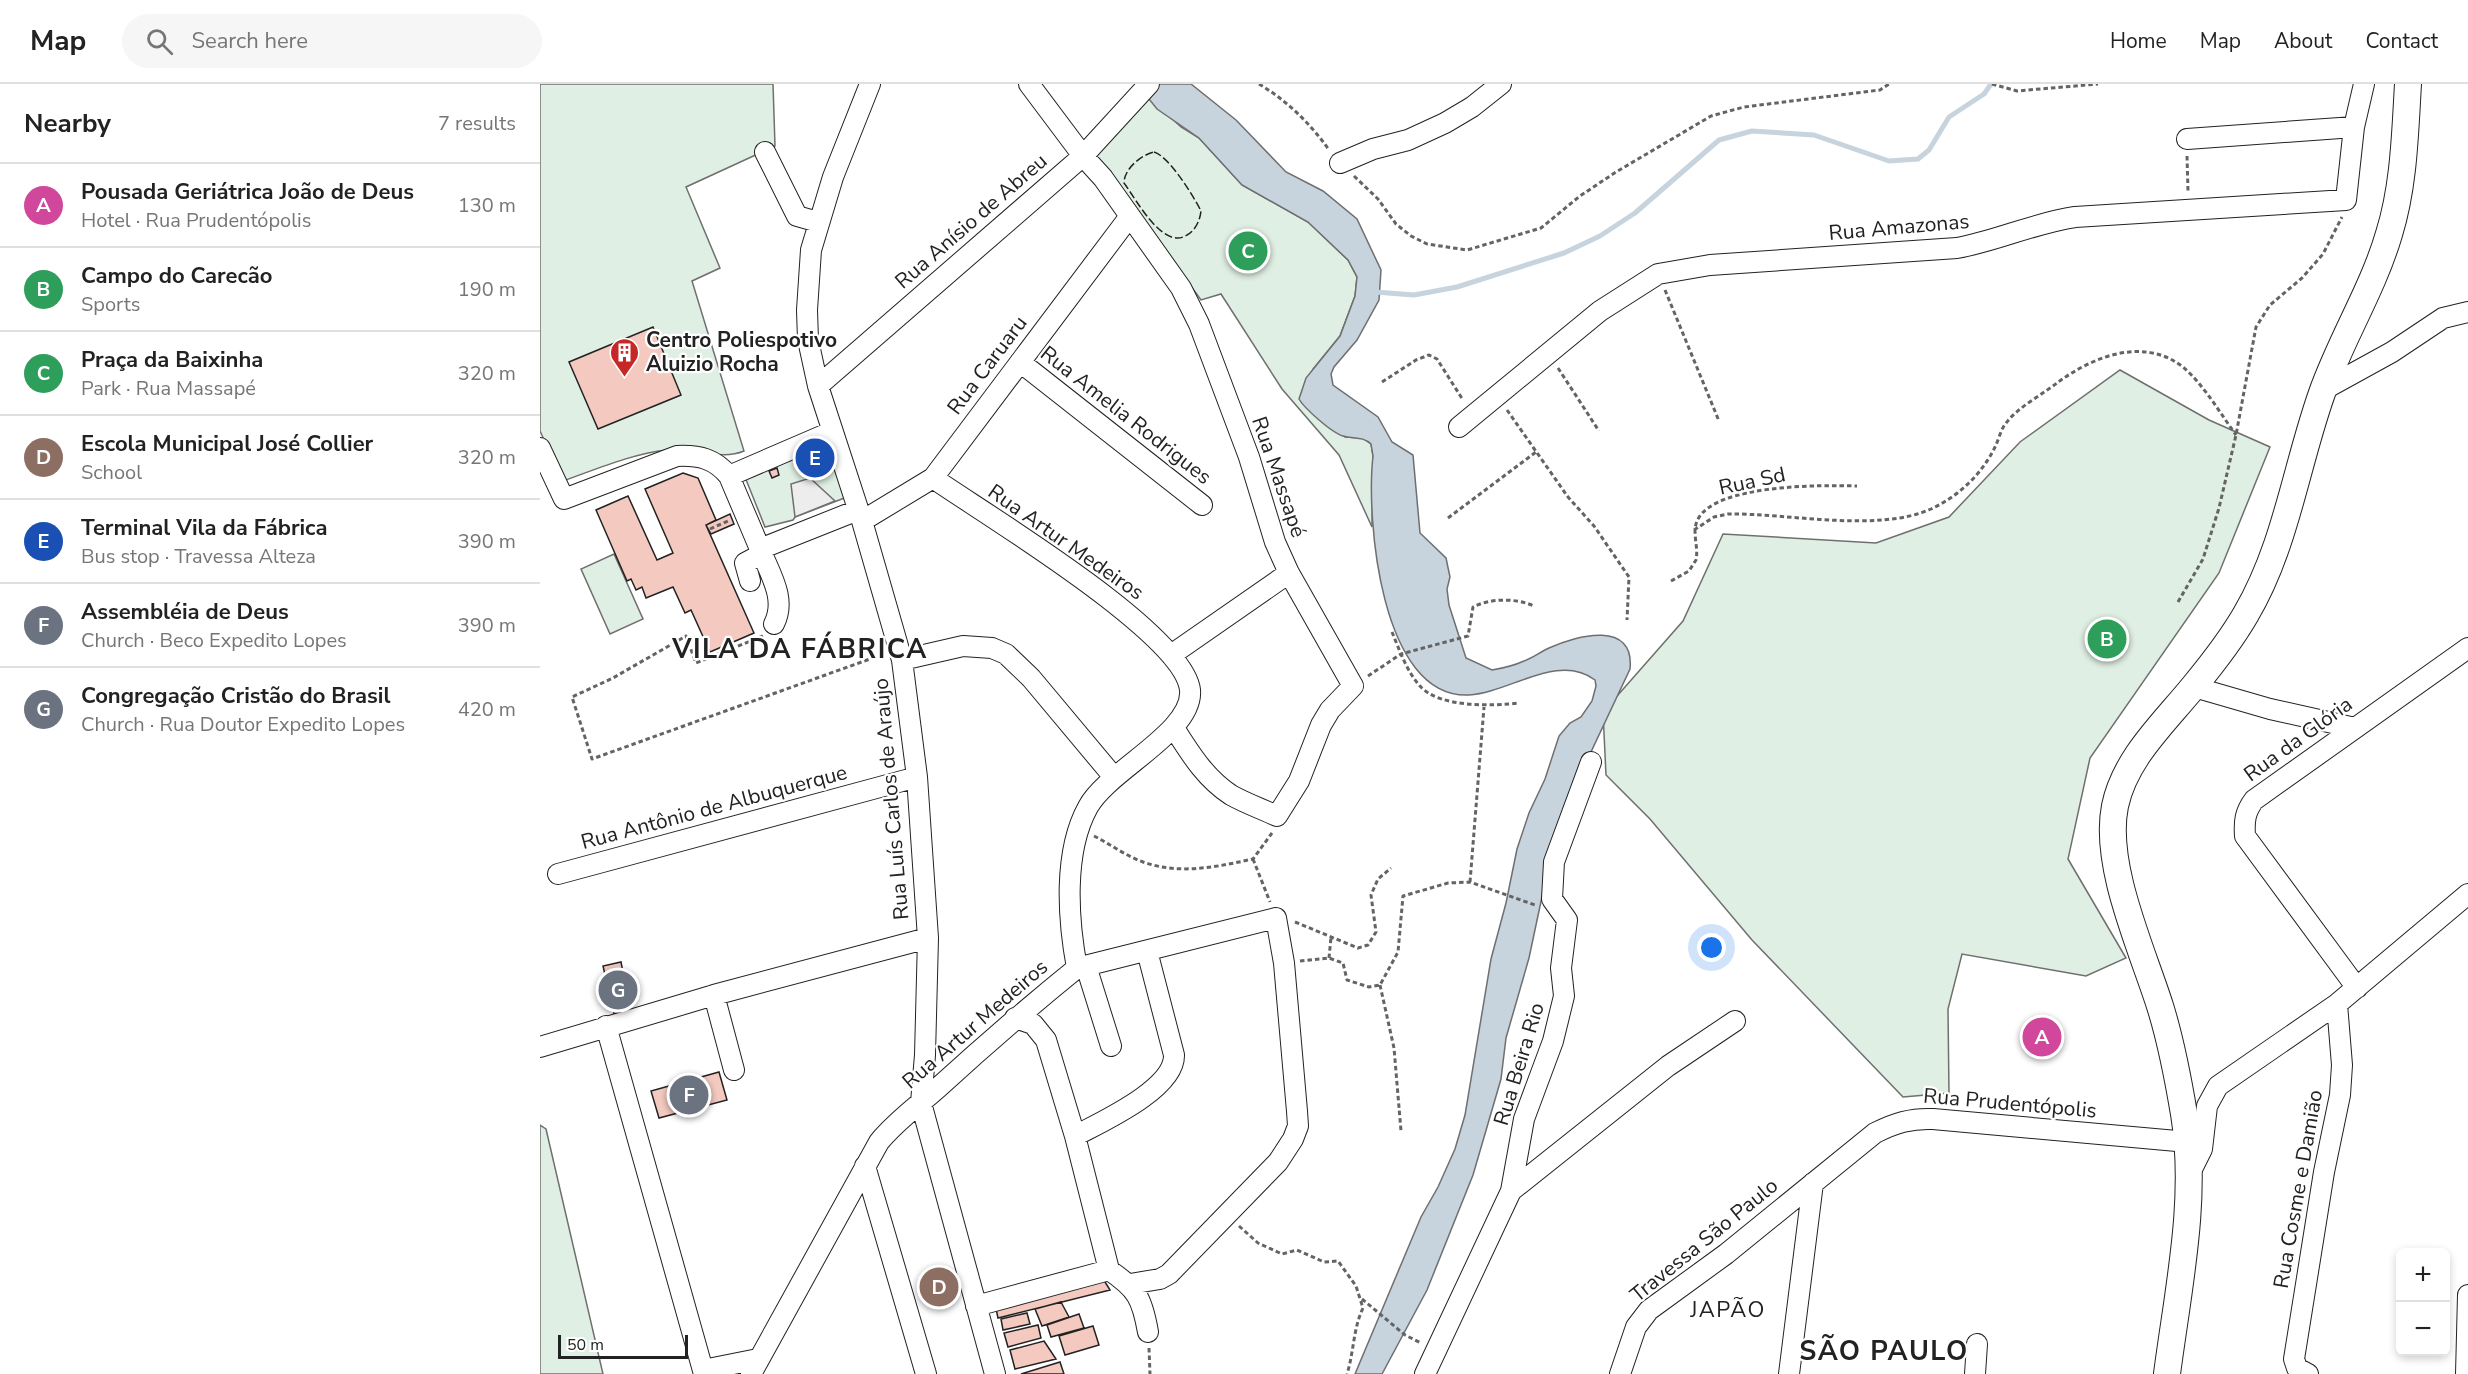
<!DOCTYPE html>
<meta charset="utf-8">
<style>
:root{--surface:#fff;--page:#f6f6f6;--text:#222;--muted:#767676;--line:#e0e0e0;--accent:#ea580c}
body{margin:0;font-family:"Nunito Sans",sans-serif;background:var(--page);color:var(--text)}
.controls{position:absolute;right:18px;bottom:18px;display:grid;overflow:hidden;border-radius:9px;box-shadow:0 3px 9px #0003}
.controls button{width:54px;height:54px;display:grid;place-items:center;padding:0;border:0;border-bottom:2px solid var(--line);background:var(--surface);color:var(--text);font:30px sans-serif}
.scale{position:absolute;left:18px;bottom:15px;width:130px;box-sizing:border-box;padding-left:6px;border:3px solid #222;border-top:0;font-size:16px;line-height:21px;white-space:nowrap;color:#222;-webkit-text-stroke:4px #fff;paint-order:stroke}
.you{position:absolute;left:1172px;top:864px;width:21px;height:21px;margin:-15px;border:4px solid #fff;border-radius:50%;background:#1a73e8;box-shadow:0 0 0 9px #1a73e833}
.badge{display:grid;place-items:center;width:39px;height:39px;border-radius:50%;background:var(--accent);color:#fff;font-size:20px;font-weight:700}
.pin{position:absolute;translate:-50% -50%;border:3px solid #fff;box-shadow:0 2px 6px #0006}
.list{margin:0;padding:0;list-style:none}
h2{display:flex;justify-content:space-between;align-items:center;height:78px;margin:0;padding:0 24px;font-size:26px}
h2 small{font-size:20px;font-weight:400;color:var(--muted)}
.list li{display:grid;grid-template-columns:39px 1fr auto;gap:18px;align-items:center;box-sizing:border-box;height:84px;padding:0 24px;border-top:2px solid var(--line)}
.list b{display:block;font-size:22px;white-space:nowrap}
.list p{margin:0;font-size:20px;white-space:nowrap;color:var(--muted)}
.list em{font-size:20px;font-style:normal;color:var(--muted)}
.icon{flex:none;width:33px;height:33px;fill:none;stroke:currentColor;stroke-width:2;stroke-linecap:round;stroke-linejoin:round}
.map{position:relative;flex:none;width:1928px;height:1290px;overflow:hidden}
header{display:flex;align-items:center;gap:36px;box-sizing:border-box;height:84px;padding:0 30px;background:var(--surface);border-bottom:2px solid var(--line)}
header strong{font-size:28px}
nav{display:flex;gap:33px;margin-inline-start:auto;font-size:21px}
.search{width:420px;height:54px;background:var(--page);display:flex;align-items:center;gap:15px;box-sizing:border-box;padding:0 21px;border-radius:33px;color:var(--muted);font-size:22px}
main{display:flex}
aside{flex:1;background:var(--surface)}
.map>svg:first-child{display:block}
.green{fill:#e0efe3;stroke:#6f6f6f;stroke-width:1.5}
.parking{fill:#ededed;stroke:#6f6f6f;stroke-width:1.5}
.water{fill:#c7d3dd;stroke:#6f6f6f;stroke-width:1.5}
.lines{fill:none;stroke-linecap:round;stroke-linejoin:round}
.stream{stroke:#c7d3dd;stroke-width:5}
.building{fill:#f3c9c0;stroke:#222;stroke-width:1.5}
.minor-casing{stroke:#222;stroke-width:22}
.major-casing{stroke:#222;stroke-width:28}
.path{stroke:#646464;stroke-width:3;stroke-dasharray:4.5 3;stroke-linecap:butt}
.minor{stroke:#fff;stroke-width:20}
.major{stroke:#fff;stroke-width:26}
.fence{stroke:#222;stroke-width:1.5;stroke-dasharray:8 3;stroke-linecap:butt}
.labels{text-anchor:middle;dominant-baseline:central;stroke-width:4.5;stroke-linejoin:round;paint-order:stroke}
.street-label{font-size:21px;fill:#222;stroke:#fff}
.poi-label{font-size:21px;font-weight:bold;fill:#222;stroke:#fff;text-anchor:start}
.neighbourhood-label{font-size:22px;letter-spacing:1.5px;fill:#222;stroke:#fff}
.district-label{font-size:27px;font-weight:bold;letter-spacing:1.5px;fill:#222;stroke:#fff}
</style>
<header>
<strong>Map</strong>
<div class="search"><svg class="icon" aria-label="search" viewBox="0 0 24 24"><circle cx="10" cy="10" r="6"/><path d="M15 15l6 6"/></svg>Search here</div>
<nav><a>Home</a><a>Map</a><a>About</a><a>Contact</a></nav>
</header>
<main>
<aside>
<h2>Nearby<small>7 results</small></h2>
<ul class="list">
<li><span class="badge" style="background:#d1479c">A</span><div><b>Pousada Geriátrica João de Deus</b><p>Hotel · Rua Prudentópolis</p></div><em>130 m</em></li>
<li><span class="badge" style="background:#2e9e5b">B</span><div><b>Campo do Carecão</b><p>Sports</p></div><em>190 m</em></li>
<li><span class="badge" style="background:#2e9e5b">C</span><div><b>Praça da Baixinha</b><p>Park · Rua Massapé</p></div><em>320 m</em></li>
<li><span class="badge" style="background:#8d6e63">D</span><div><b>Escola Municipal José Collier</b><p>School</p></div><em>320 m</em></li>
<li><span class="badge" style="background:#1a4fb4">E</span><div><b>Terminal Vila da Fábrica</b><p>Bus stop · Travessa Alteza</p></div><em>390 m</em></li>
<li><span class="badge" style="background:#6b7280">F</span><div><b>Assembléia de Deus</b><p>Church · Beco Expedito Lopes</p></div><em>390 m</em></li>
<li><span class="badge" style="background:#6b7280">G</span><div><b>Congregação Cristão do Brasil</b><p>Church · Rua Doutor Expedito Lopes</p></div><em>420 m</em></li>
</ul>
</aside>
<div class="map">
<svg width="1928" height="1290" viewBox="0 0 1928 1290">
<rect width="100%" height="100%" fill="#fff"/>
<path class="green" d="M 0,0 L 233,0 L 235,62 L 146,103 L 180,184 L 152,197 L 204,367 C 180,377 153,363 127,366 C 91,370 57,385 23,397 L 0,347 Z
M 609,14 L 641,43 L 659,54 L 702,101 L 768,138 L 808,176 L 817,193 L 815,212 L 800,252 L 773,285 L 762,319 L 805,353 L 822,354 L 831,360 L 833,372 L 832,443 L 799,371 L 742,305 L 681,210 L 661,216 L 556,71 Z
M 1580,286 L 1669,336 L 1730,363 L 1679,489 L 1550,674 L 1528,775 L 1586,874 L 1546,892 L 1422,870 L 1408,925 L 1409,1009 L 1363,1013 L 1212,856 L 1110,735 L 1066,691 L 1063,628 L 1143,537 L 1183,450 L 1336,459 L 1409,433 L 1480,358 Z
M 288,363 L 307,413 L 255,433 L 253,436 L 225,443 L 205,393 Z
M 74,470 L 103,535 L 70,550 L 41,485 Z
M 0,1041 L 6,1045 L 63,1290 L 0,1290 Z"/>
<path class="parking" d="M 270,394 L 295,417 L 255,433 L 251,400 Z"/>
<path class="water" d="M 597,0 L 651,0 L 696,36 L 746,88 L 783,107 L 817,135 L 841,186 L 839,216 L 817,256 L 794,283 L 791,290 L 793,301 L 838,333 L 852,358 L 873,371 L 880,449 L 906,474 L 910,493 L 907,505 L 909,521 L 926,574 L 952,586 C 964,584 973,582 984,577 C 993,574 1000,568 1009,564 C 1037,551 1095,536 1090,585 L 1043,685 L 1013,761 L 989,874 L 966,954 L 961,995 L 933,1091 L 887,1206 L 842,1290 L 815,1290 L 881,1133 L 898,1103 L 915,1065 L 925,1031 L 951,875 L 966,819 L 977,765 L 989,729 L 1005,695 L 1019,652 L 1030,639 L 1041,633 L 1052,617 L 1056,602 L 1055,596 C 1018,568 969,609 929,611 C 840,615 826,433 833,372 L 831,360 C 823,352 813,355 803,352 C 792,349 764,324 759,315 L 766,294 L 800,252 L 815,212 L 817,193 L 808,176 L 768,138 L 702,101 L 659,54 L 617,25 Z"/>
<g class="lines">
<path class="stream" d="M 835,208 L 874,211 L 917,203 L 1024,169 L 1060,152 L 1095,129 L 1179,56 L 1212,47 L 1274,51 L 1349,77 L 1378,75 L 1389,66 L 1409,33 L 1444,10 L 1451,0"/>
</g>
<path class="building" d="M 113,243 L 141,311 L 58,345 L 29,278 Z
M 281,367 L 284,376 L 269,381 L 266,372 Z
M 237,384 L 239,391 L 232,394 L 229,387 Z
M 143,389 L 158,394 L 176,436 L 166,441 L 214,549 L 170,568 L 151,526 L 145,529 L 133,503 L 106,514 L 102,503 L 96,506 L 91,495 L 87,497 L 56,426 L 88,412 L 117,476 L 133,469 L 105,405 Z
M 190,430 L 194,440 L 171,450 L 166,441 Z
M 81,878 L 91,930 L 75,934 L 63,882 Z
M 179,988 L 187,1016 L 119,1034 L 111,1007 Z
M 562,1193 L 570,1206 L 458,1234 L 455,1220 Z
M 521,1218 L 529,1233 L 502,1242 L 495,1225 Z
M 487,1229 L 490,1240 L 463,1246 L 461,1235 Z
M 539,1230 L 544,1244 L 511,1253 L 507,1241 Z
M 498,1241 L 501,1254 L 468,1263 L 464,1249 Z
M 553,1242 L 559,1261 L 525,1271 L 519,1252 Z
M 504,1257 L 516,1275 L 475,1285 L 470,1266 Z
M 520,1278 L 524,1290 L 481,1290 Z"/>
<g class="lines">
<defs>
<path id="minor" d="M 330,0 L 293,93 L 271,166 L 267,226 L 268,256 L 278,302 L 322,437 L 362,576 L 377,693 L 388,854 L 385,971 L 381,1019 L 455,1290
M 489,0 L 543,72 L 563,94 L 641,204 L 659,240 L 709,373 L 735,458 L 749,489 L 813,602 L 790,626 L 781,641 L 759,697 L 737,732 C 722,725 705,719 691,711 C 665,694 650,669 634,644
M 1647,55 L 1814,43
M 225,68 L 257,132 L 278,138
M 800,79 L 833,65 L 868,56 L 905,39 L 932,23 L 961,0
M 480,278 L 662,421
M 278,302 L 543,72 L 609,0
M 1783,306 L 1852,268 L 1903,234 L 1928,228
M 919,343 L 1060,227 L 1118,190 L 1170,181 L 1417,164 C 1457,157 1494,139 1535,133 L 1806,116 L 1814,43 L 1824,0
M 291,348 L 189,392 L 220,465 L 318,426
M 0,364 L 24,415 L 137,372 C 160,371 175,375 189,392
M 322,437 L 393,394 L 590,132
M 220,465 C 230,490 247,515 234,540
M 210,497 L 205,479 L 222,470
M 631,571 L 749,489
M 362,576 L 423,562 L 452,564 L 466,570 L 491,594 L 573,692
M 1654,603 L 1730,625 L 1815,644
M 18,790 L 377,693
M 546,882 L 571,962
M 537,884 L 736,834 L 744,879 L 757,1027 L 758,1042 L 753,1055 L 738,1078 L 629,1190 L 620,1195 L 590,1200
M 1817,904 L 1705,752 C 1704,737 1705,728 1714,716 L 1928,564
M 174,911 L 194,986
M 475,934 L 493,940 L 506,956 L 535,1052 L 569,1186
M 66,942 L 164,1290
M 0,963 L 174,911 L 388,854
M 535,1052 C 561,1038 635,1005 634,971 L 607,867
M 325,1082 L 386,1290
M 1650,1089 L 1662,1065 L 1667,1022 L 1678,1002 L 1797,920 L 1928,810
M 971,1107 L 1128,982 L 1195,937
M 436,1222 L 569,1186 C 597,1205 602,1214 608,1248
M 163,1286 L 218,1275
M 211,1290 L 339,1058 C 357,1036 379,1021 400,1002 C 445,961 490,922 537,884 C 528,836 523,768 548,723 C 568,686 654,648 650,606 C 644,549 443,429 393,394
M 885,1290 L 971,1107 L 984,1035 L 1013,957 L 1024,912 L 1021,884 L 1027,836 L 1012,815 L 1014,778 L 1051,678
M 1080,1290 L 1096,1243 L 1109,1226 L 1186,1170 L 1335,1049 C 1355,1039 1371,1034 1393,1035 L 1648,1058
M 1249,1290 L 1273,1099
M 1435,1290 L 1437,1260
M 1768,1290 L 1757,1284 L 1754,1275 L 1784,1088 L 1800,1011 L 1802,981 L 1797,920
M 1926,1290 L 1928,1211"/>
<path id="major" d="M 1627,1290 C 1638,1205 1658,1115 1644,1030 C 1638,994 1631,957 1620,922 C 1602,865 1563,781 1575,722 C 1585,674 1624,639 1654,602 C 1673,579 1691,556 1706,530 C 1746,462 1756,382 1782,309 C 1801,255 1833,205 1849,150 C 1864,102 1865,50 1868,0"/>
</defs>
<use href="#minor" class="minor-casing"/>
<use href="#major" class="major-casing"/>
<path class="path" d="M 719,0 C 746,16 771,40 789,66
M 1452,0 L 1477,7 L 1558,0
M 1647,72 L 1648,107
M 814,92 L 838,115 L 856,140 L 871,152 L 887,160 L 927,166 L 1001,144 L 1040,112 L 1076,88 L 1171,32 L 1204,23 L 1340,6 L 1349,0
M 1125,206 L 1179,337
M 1018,284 L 1059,347
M 842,298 L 876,276 L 889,271 L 897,275 L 923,316
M 967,326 L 1028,413 L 1054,442 L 1089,493 L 1087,536
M 908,434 L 996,368
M 170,445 L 188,437
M 1154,446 L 1174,433 L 1188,430 C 1248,429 1337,449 1391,425 C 1419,412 1442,390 1455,363 C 1459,355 1461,344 1467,338 C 1477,324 1503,310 1517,299 C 1552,273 1603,252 1643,283 C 1664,301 1680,329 1696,351
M 1131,497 L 1149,487 L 1156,476 C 1159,462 1151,448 1158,435 C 1177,400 1281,401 1317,402
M 1638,518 L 1663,475 L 1679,424 L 1696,351 L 1716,243 L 1730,221 L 1762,194 L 1783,170 L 1802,133
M 852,548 C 859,565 867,588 880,602 C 899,624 953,622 979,619
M 223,552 L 156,579 L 146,552 L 73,594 L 32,613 L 52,675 L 341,571
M 828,592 L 861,570 L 928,552 L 933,523 C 951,514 976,514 994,522
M 554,752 C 570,760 586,772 603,778 C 640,791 676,783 713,775 L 732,749
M 713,775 L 730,818
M 930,798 L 944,623
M 755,838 L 818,864 L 828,861 L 836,848 L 831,811 L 838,795 L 851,784
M 789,874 L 791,853
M 760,877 L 789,874 L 803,879 L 807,896 L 829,903 L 840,901 L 858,868 L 863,812 L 908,799 L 930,798 L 995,821
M 840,901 L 854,964 L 861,1047
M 699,1142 L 718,1159 L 742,1170 L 757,1166 L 784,1178 L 798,1177 L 816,1202 L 823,1224 C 813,1245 814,1268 807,1290
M 822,1215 L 865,1251 L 881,1259
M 609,1264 L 610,1290"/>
<use href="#minor" class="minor"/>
<use href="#major" class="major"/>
<path class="fence" d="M 614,68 C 629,72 654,113 661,127 C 660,136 656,146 647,151 C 623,167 596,115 584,99 C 584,85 601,71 614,68 Z"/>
</g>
<defs>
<symbol id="building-pin" viewBox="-11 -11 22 30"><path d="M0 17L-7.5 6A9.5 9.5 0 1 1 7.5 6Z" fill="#c62828" stroke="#fff"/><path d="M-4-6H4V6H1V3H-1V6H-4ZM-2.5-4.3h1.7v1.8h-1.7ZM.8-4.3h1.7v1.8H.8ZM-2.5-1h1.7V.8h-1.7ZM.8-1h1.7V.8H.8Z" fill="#fff"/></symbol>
</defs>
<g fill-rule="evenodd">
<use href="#building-pin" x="68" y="252" width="33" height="45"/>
</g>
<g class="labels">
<g class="street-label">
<text transform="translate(431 137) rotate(-41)">Rua Anísio de Abreu</text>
<text transform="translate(1359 143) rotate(-5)">Rua Amazonas</text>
<text transform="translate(447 281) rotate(-53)">Rua Caruaru</text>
<text transform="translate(586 331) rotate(38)">Rua Amelia Rodrigues</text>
<text transform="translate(739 393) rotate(71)">Rua Massapé</text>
<text transform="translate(1212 397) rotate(-12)">Rua Sd</text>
<text transform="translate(526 458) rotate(35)">Rua Artur Medeiros</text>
<text transform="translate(1758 655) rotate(-36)">Rua da Glória</text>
<text transform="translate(351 715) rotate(-95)">Rua Luís Carlos de Araújo</text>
<text transform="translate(174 723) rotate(-15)">Rua Antônio de Albuquerque</text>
<text transform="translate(435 940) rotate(-41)">Rua Artur Medeiros</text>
<text transform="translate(979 980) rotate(-73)">Rua Beira Rio</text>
<text transform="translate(1470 1019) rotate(5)">Rua Prudentópolis</text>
<text transform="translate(1758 1105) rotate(-80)">Rua Cosme e Damião</text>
<text transform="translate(1164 1156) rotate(-39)">Travessa São Paulo</text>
</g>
<g class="poi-label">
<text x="106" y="256">Centro Poliespotivo<tspan x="106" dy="24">Aluizio Rocha</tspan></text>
</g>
<g class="neighbourhood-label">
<text x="1188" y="1226">JAPÃO</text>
</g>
<g class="district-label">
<text x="260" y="565">VILA DA FÁBRICA</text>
<text x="1344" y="1267">SÃO PAULO</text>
</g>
</g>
</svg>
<div class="controls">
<button>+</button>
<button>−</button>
</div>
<div class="scale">50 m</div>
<div class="you"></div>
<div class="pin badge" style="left:1502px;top:953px;background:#d1479c">A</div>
<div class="pin badge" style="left:1567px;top:555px;background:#2e9e5b">B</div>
<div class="pin badge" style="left:708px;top:167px;background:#2e9e5b">C</div>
<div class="pin badge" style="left:399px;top:1203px;background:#8d6e63">D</div>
<div class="pin badge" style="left:275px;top:374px;background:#1a4fb4">E</div>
<div class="pin badge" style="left:149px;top:1011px;background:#6b7280">F</div>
<div class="pin badge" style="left:78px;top:906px;background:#6b7280">G</div>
</div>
</main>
